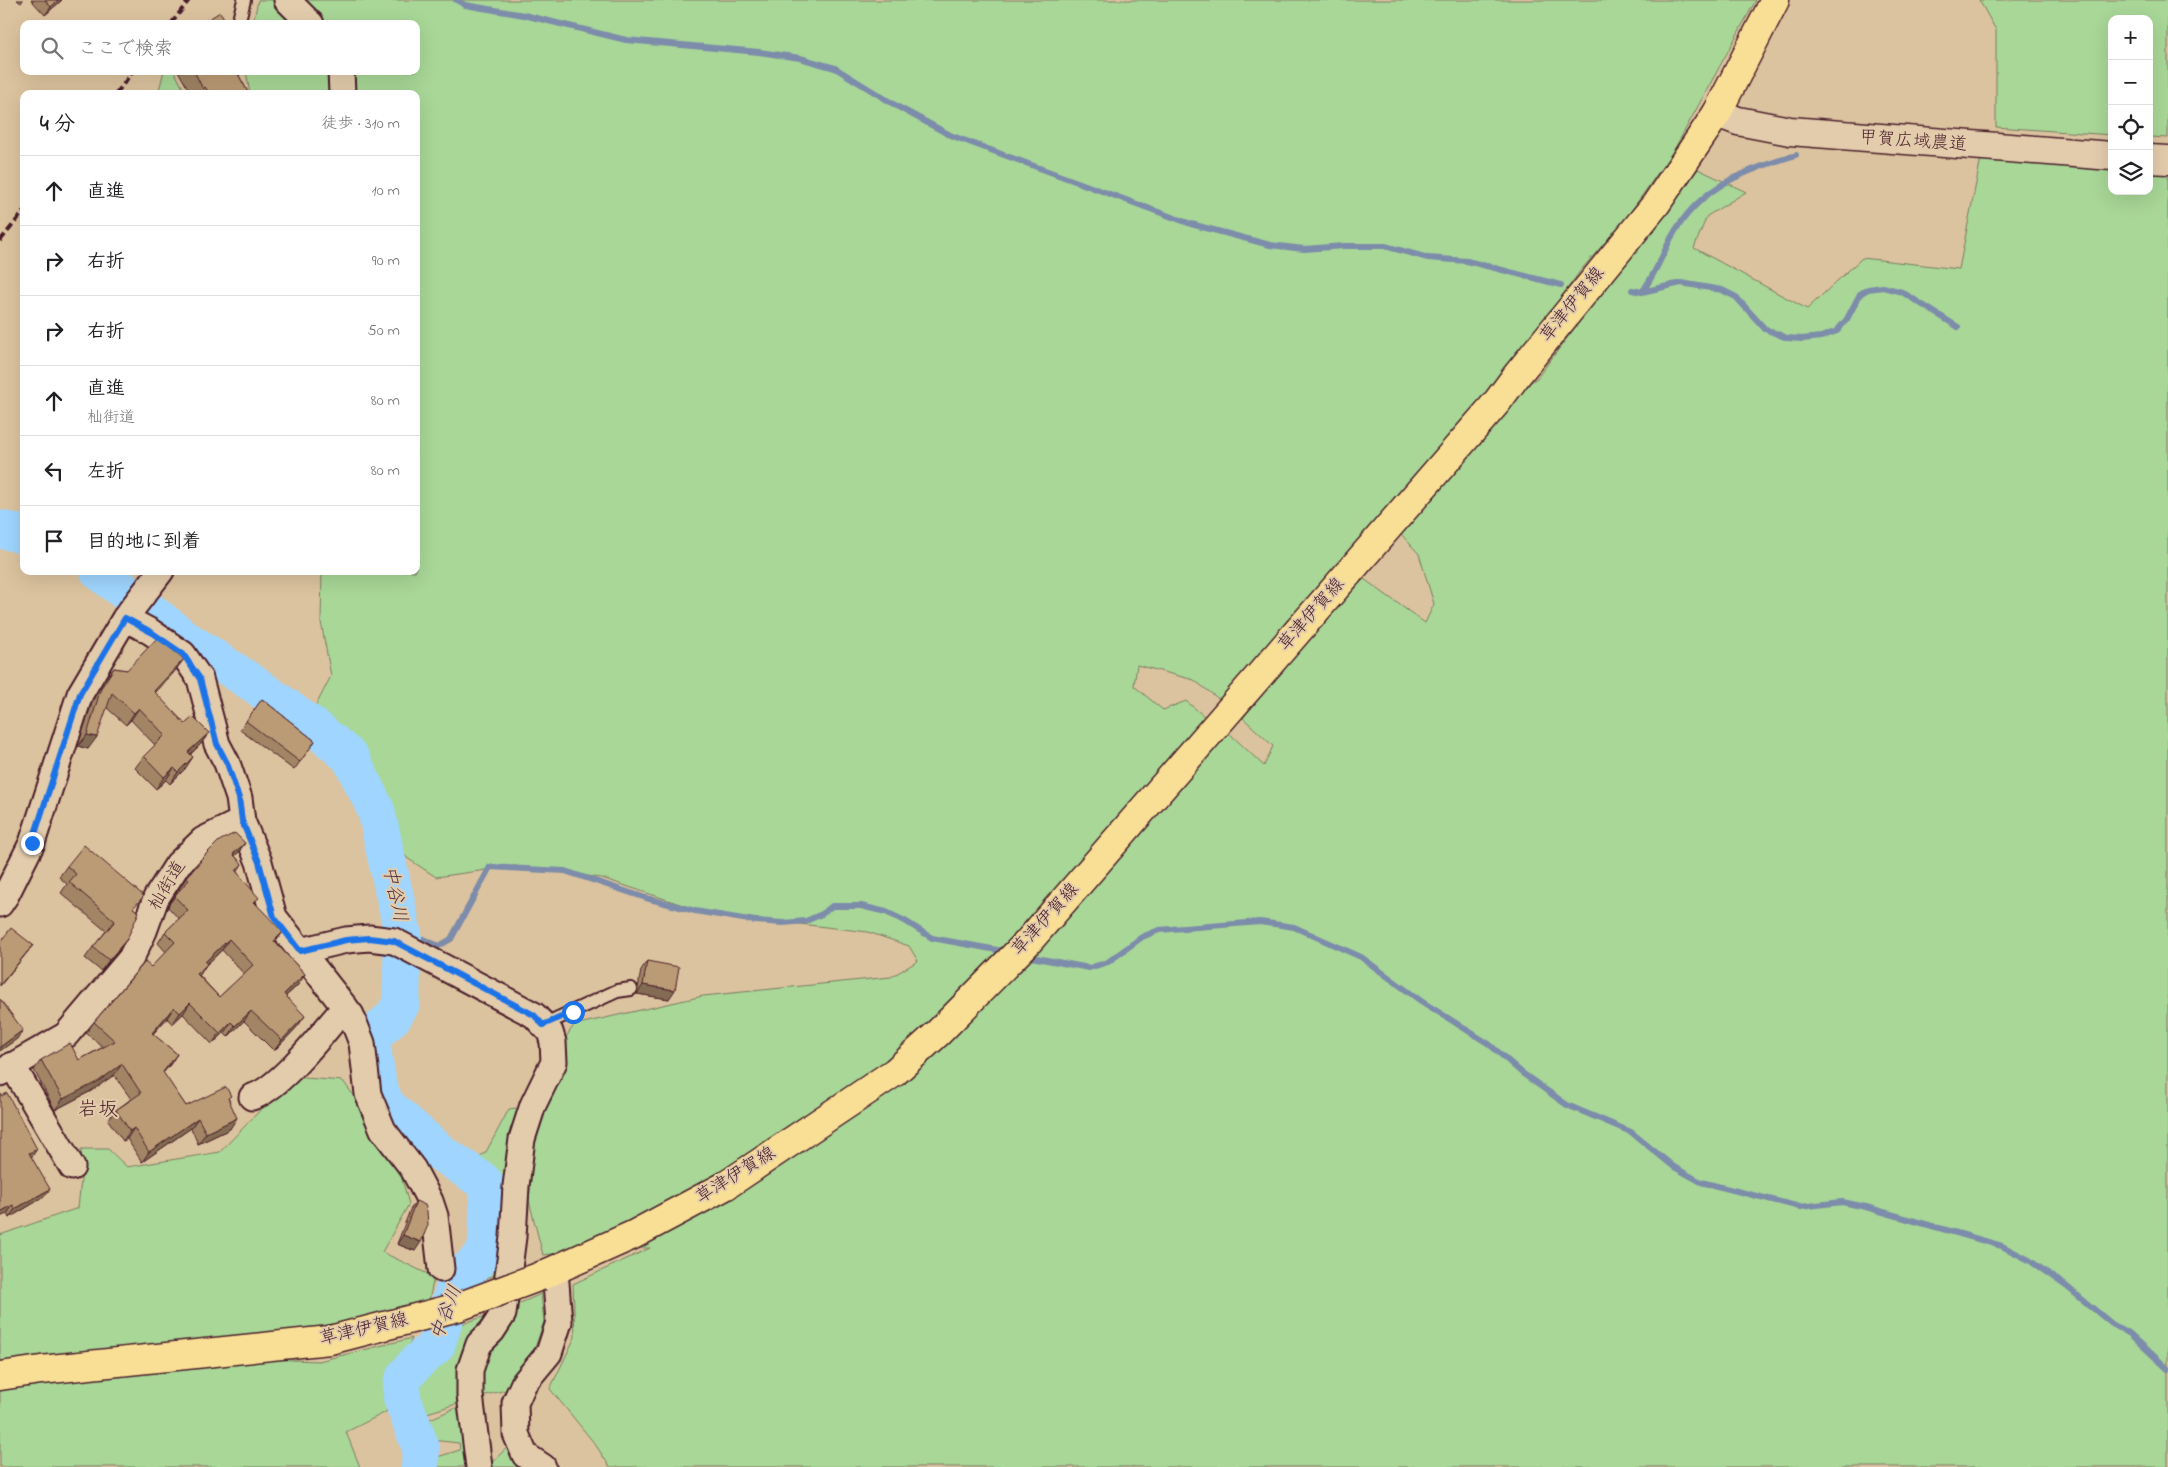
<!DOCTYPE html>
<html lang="ja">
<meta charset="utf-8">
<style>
:root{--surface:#fff;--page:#f2f2f2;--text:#202124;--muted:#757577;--line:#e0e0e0}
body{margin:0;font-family:"Indie Flower","Klee One",sans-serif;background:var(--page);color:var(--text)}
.controls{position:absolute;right:15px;top:15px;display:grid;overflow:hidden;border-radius:10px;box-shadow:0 5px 20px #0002}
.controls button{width:45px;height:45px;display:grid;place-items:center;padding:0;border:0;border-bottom:1px solid var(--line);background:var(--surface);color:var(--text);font:25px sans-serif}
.stop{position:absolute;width:15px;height:15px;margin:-11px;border:4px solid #1a73e8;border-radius:50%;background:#fff}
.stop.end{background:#1a73e8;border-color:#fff;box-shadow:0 1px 5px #0008}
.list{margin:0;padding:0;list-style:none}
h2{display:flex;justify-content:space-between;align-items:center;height:65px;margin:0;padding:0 20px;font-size:21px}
h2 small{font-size:16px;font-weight:400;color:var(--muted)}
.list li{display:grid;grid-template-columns:32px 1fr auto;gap:15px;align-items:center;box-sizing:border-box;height:70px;padding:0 20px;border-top:1px solid var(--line)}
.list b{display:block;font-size:19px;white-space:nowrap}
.list p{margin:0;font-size:16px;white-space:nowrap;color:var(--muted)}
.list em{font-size:16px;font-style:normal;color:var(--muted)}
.icon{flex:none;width:28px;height:28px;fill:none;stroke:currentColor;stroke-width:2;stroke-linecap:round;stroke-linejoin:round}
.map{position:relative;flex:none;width:2168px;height:1467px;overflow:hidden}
.search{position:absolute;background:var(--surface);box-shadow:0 5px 20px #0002;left:20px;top:20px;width:400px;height:55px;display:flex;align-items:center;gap:12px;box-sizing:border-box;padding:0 18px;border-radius:10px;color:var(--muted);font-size:19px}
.panel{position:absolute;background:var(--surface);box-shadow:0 5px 20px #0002;left:20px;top:90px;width:400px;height:485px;border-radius:10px}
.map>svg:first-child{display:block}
.green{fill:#a8d797;stroke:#797b61;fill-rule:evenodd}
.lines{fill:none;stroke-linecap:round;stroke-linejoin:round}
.stream{stroke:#7d8caa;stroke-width:6}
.river{stroke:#9fd5fe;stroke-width:38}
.service-casing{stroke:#4a1f2b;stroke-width:16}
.minor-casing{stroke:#4a1f2b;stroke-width:29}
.tertiary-casing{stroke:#4a1f2b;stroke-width:31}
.primary-casing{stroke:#4a1f2b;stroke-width:31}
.service{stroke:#e3ccac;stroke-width:12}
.minor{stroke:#e3ccac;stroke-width:25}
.tertiary{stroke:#e3ccac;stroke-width:28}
.primary{stroke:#f9df96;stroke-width:28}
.rail{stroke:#4a1f2b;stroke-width:4;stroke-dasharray:8 4;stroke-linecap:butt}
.primary-bridge-casing{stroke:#4a1f2b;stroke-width:31;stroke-linecap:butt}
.primary-bridge{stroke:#f9df96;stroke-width:28}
.wall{fill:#a18565;stroke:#4a1f2b;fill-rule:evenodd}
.shaded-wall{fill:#836c52;stroke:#4a1f2b}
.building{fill:#bb9b75;stroke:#4a1f2b;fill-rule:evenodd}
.route{stroke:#1a73e8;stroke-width:6}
.labels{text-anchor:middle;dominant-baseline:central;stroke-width:4;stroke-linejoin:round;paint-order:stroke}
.street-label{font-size:18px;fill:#4a1f2b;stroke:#e3ccac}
.water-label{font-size:19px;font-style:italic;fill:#523140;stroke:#e3ccac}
.quarter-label{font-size:20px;fill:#4a1f2b;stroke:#e3ccac}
</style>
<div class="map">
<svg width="2168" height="1467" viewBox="0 0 2168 1467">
<rect width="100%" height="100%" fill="#dcc39f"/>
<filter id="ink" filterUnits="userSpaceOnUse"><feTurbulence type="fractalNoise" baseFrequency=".02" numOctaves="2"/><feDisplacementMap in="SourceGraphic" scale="10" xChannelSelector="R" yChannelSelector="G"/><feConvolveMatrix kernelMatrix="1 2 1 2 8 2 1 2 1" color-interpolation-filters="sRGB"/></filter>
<g filter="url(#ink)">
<path class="green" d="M 258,0 L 1756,0 L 1674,150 L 1627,217 L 1581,270 L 1537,330 L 1513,394 L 1537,378 L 1594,302 L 1653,231 L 1698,169 L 1746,192 L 1707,216 L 1694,248 L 1807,309 L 1862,258 L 1959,269 L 1981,158 L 2112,167 L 2112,191 L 2149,191 L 2149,170 L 2168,171 L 2168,1467 L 610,1467 L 595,1444 L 550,1389 L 575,1337 L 573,1284 L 650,1248 L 593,1249 L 543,1255 L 529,1201 L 536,1122 L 558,1049 L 574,1025 L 703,996 L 891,977 L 918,961 L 909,946 L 868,932 L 707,913 L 602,878 L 515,866 L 436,877 L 407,858 L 371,809 L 357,785 L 324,757 L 308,721 L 331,676 L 321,622 L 322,571 L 416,571 L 416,94 L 250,94 L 246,71 L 416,71 L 416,24 L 253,24 ZM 1483,438 L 1432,499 L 1400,533 L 1419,554 L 1434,604 L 1425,623 L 1364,579 L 1324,621 L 1243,718 L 1273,746 L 1264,766 L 1227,731 L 1109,871 L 1084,888 L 1062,926 L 976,1015 L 925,1062 L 1210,721 L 1186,701 L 1163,710 L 1134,686 L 1137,665 L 1194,680 L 1224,703 L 1256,669 L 1287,620 L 1319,616 Z
M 1979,0 L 2168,0 L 2168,138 L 2149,137 L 2149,19 L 2112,19 L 2112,135 L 1996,127 L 1996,30 Z
M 164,71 L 174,71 L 186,94 L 158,94 Z
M 292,1077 L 343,1081 L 394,1151 L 409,1204 L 382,1252 L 434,1277 L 429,1301 L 266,1359 L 319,1361 L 412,1338 L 396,1377 L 386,1412 L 346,1432 L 360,1467 L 0,1467 L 0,1369 L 84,1356 L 0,1361 L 0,1235 L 78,1208 L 82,1171 L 81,1149 L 108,1149 L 127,1167 L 220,1152 Z
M 516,1108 L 519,1127 L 503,1272 L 466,1286 L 482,1227 L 484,1191 L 469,1164 L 486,1152 L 509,1109 Z
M 541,1294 L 544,1322 L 528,1367 L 510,1389 L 482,1396 L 481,1357 L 509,1308 Z
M 497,1312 L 469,1352 L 456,1404 L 421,1415 L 419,1398 L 422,1367 L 437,1353 L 453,1327 Z
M 458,1407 L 465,1453 L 469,1467 L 420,1467 L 421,1462 L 460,1450 L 459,1443 L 422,1439 L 421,1423 Z
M 513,1442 L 542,1467 L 490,1467 L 490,1464 Z"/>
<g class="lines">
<path class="stream" d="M 456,0 L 465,5 L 524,15 L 626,40 L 759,52 L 800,58 L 835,68 L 900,108 L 950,135 L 1191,224 L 1270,245 L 1304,249 L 1344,246 L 1385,246 L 1428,258 L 1467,261 L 1561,285
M 1632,290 L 1642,292 L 1681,283 L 1722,290 L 1736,297 L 1765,329 L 1787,338 L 1802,339 L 1821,337 L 1837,331 L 1847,319 L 1860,294 L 1868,289 L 1883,287 L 1902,292 L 1958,327
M 1642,292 C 1654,276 1662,256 1671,238 C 1700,186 1742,172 1796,155
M 402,930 L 439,946 L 451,939 L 490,867 L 565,871 L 646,898 L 695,911 L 755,921 L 783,923 L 806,921 L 822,914 L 832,906 L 861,906 L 886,912 L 905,921 L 932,938 L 1008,952
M 1026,956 L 1089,968 L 1108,962 L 1142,937 L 1159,930 L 1260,922 L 1294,927 L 1361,957 L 1421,1001 L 1489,1044 L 1522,1073 L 1567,1105 L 1631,1132 L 1674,1167 L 1701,1182 L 1800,1207 L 1842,1202 L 1866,1207 L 2002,1246 L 2029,1260 L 2066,1286 L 2112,1324 L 2130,1334 L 2168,1369"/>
<path class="river" d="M 0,529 L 24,535
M 99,571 L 185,639 L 254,684 L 318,730 L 350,757 L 376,810 L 403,934 L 401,1004 L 393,1017 L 376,1033 L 371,1040 L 378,1086 L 386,1105 L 441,1153 L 483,1181 L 489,1189 L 487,1244 L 483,1255 L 457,1281 L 436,1346 L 417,1362 L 405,1376 L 402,1385 L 402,1398 L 421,1448 L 420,1467"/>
<defs>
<path id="service" d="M 238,24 L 244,0
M 543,1025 L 617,991 L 631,989"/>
<path id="minor" d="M 287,0 L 311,24
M 341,71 L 342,94
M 125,618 L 151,632 L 183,654 L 200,679 L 217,744 L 227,763 L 239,798 L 242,821 L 259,862 L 274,917 L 351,1015 L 362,1043 L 368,1094 L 383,1130 L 413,1169 L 430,1201 L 435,1216 L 441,1269
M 0,904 L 6,895 L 32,843 L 80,694 L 125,618 L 161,571
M 300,951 L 346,940 L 369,938 L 394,941 L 534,1015 L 550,1032 L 553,1042 L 554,1062 L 533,1105 L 522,1139 L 516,1186 L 513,1237 L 503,1314 L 492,1331 L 479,1344 L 470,1370 L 470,1395 L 479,1467
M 12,1065 L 72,1167
M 0,1073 L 66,1035 L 131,958 L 144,931 L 156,898 L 178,864 L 203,840 L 242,821
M 252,1097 C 280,1089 324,1031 345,1007
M 543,1467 L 525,1455 L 516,1434 L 515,1403 L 524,1383 L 549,1353 L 559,1322 L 555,1270"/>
<path id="tertiary" d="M 1717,113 L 1738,121 L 1790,131 L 2112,156
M 2149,159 L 2168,160"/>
<path id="primary" d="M 541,1276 L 633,1235 L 725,1186 L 895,1072 L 938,1033 L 1027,943 L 1497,402 L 1517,375 L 1656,204 L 1717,113 L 1775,0
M 0,1376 L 41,1370 L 330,1340"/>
</defs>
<use href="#service" class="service-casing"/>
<use href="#minor" class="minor-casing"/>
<use href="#tertiary" class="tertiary-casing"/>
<use href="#primary" class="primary-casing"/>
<use href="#service" class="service"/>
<use href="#minor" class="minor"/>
<use href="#tertiary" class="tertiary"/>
<use href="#primary" class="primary"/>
<path class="rail" d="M 171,24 L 189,0
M 116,94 L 133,71
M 0,241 L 24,211"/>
<defs>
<path id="primary-bridge" d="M 330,1340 L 458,1307 L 541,1276"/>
</defs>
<use href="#primary-bridge" class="primary-bridge-casing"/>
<use href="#primary-bridge" class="primary-bridge"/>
</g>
<path class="wall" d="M 17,0 L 23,0 L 21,3 Z
M 31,0 L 62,0 L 45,15 Z
M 178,71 L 242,71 L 239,76 L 249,94 L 191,94 Z
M 114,668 L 127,670 L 175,671 L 155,693 L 185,724 L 209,733 L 200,745 L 191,754 L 185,769 L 170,784 L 166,780 L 156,789 L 135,768 L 144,756 L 155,745 L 131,720 L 126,725 L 107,708 L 88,749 L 78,746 L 93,700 L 105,679 Z
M 262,699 L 315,741 L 294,770 L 240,730 Z
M 245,843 L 235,856 L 242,864 L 237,872 L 255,903 L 276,943 L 305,974 L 298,985 L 286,996 L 298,1026 L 274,1051 L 244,1021 L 228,1037 L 224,1033 L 212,1044 L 183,1014 L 172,1024 L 167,1018 L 153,1034 L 177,1054 L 163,1073 L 186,1106 L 229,1099 L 230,1129 L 198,1144 L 191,1128 L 142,1162 L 127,1139 L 123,1141 L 108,1120 L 116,1110 L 131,1099 L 114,1075 L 91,1091 L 55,1110 L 34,1070 L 41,1060 L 79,1060 L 103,1047 L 86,1033 L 94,1022 L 151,967 L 166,952 L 158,943 L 165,932 L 179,919 L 168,907 L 169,904 L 180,890 L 179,889 L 186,878 L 193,871 L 192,870 L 200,860 ZM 222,950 L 244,974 L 219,997 L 199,975 L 206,965 Z
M 67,866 L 134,909 L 127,939 L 119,950 L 101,971 L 85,958 L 93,947 L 106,931 L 61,893 L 67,884 L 59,877 Z
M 647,961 L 669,999 L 637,994 L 641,970 Z
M 31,1157 L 44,1197 L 9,1218 L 7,1214 Z
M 416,1201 L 415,1251 L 397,1244 L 410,1210 Z"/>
<path class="shaded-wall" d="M 58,0 L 62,0 L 45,15 L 51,7 Z
M 184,659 L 175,671 L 146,703 L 154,691 Z
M 139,708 L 131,720 L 126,725 L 134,713 Z
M 209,733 L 200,745 L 180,764 L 188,752 Z
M 87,735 L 97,737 L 88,749 L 78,746 Z
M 193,757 L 185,769 L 170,784 L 178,772 Z
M 174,768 L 166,780 L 156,789 L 164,777 Z
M 245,843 L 238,853 L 225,865 L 233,854 Z
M 283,932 L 275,943 L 274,941 Z
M 127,939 L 119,950 L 101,971 L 109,960 Z
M 229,939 L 222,950 L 206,965 L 200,975 L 190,984 L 205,962 Z
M 33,945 L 26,954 L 0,986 L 0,985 Z
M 305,974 L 298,985 L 276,1005 L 284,994 Z
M 643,985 L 675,990 L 669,999 L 637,994 Z
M 190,1003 L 183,1014 L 172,1024 L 180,1013 Z
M 174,1007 L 167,1018 L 144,1044 L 152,1033 Z
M 251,1011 L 244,1021 L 228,1037 L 235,1026 Z
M 305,1016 L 298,1026 L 274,1051 L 282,1040 Z
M 231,1022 L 224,1033 L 212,1044 L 220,1033 Z
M 23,1030 L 17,1039 L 0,1051 L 0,1047 Z
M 177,1054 L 170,1065 L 155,1082 L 163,1072 Z
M 122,1064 L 114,1075 L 91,1091 L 55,1110 L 63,1099 Z
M 198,1118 L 191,1128 L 142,1162 L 149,1152 Z
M 237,1118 L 230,1129 L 198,1144 L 206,1133 Z
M 134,1128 L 127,1139 L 123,1141 L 130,1131 Z
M 37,1149 L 31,1158 L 29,1153 Z
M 50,1189 L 44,1197 L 9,1218 L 15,1209 Z
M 13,1205 L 7,1214 L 0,1217 L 0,1212 Z
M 403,1235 L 421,1242 L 415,1251 L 397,1244 Z"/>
<path class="building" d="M 45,0 L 58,0 L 51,7 Z
M 220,12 L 228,24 L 201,24 Z
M 194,71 L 242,71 L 238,74 L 249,94 L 210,94 L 205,87 L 203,89 Z
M 158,637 L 184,659 L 154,691 L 185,724 L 193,717 L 209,733 L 188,752 L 193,757 L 178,772 L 174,768 L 164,777 L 144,756 L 165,735 L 139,708 L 134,713 L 112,693 L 97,737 L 87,735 L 101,688 L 114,668 L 127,670 Z
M 262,699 L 315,741 L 300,762 L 246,721 Z
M 235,833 L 245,843 L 233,854 L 242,864 L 236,871 L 259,898 L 254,902 L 283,932 L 274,941 L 305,974 L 284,994 L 305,1016 L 282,1040 L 251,1011 L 235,1026 L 231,1022 L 220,1033 L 190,1003 L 180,1013 L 174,1007 L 152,1033 L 177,1054 L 163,1072 L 186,1106 L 226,1087 L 231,1096 L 228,1098 L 237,1118 L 206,1133 L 198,1118 L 149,1152 L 134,1128 L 130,1131 L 116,1110 L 141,1093 L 122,1064 L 99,1081 L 63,1099 L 41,1060 L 70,1043 L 79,1060 L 115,1041 L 94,1022 L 145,962 L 151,967 L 175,942 L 165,932 L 188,910 L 175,897 L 176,894 L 189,880 L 186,878 L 201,861 L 200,860 L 219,841 ZM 229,939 L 253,965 L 219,997 L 197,974 L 207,964 L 205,962 Z
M 84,845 L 144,896 L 133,908 L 139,912 L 127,939 L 109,960 L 93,947 L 115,921 L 69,882 L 76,874 L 67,866 Z
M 11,928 L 33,945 L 0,985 L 0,942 Z
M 647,961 L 679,967 L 675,990 L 643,985 Z
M 0,999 L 23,1030 L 0,1047 Z
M 0,1093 L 2,1096 L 7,1093 L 37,1149 L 29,1153 L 50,1189 L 15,1209 L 13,1205 L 0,1212 Z
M 416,1201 L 425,1205 L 427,1211 L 428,1225 L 421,1242 L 403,1235 Z"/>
</g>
<g class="lines" filter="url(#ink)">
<path class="route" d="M 32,843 L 80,694 L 125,618 L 151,632 L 183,654 L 200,679 L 217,744 L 227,763 L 239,798 L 242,821 L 259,862 L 274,917 L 300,951 L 346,940 L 369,938 L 394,941 L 534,1015 L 543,1025 L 573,1012"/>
</g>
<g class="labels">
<g class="street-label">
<text transform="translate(1913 142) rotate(4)">甲賀広域農道</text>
<text transform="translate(1573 305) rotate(-51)">草津伊賀線</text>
<text transform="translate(1312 615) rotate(-49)">草津伊賀線</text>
<text transform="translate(168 886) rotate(-59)">杣街道</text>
<text transform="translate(1046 920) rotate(-48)">草津伊賀線</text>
<text transform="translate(736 1176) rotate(-32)">草津伊賀線</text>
<text transform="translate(364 1330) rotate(-13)">草津伊賀線</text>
</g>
<g class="water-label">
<text transform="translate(394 894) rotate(78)">中谷川</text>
<text transform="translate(447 1313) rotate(-69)">中谷川</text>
</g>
<g class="quarter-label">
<text x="98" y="1110">岩坂</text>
</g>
</g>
</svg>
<div class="controls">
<button>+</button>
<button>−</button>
<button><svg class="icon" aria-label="locate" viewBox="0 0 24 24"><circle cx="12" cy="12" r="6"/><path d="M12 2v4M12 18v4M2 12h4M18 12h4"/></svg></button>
<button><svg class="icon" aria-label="layers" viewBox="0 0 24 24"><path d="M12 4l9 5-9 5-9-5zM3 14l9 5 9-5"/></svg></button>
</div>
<div class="stop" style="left:573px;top:1012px"></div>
<div class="stop end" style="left:32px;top:843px"></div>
<div class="search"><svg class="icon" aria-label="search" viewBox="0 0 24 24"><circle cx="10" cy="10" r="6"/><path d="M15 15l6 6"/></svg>ここで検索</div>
<section class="panel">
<h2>4 分<small>徒歩 · 310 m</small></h2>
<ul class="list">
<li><svg class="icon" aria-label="ahead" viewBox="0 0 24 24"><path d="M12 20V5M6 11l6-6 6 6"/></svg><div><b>直進</b></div><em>10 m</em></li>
<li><svg class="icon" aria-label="right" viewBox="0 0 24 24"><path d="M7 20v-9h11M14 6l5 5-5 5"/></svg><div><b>右折</b></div><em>90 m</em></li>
<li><svg class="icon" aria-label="right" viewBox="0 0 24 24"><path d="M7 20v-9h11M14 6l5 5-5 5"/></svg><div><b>右折</b></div><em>50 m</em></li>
<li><svg class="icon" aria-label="ahead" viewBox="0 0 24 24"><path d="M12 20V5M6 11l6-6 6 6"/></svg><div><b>直進</b><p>杣街道</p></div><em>80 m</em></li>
<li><svg class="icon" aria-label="left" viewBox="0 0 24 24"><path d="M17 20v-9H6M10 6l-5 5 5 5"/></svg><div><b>左折</b></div><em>80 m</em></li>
<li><svg class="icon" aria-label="arrive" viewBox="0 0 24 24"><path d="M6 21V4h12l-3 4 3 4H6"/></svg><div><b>目的地に到着</b></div></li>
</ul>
</section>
</div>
